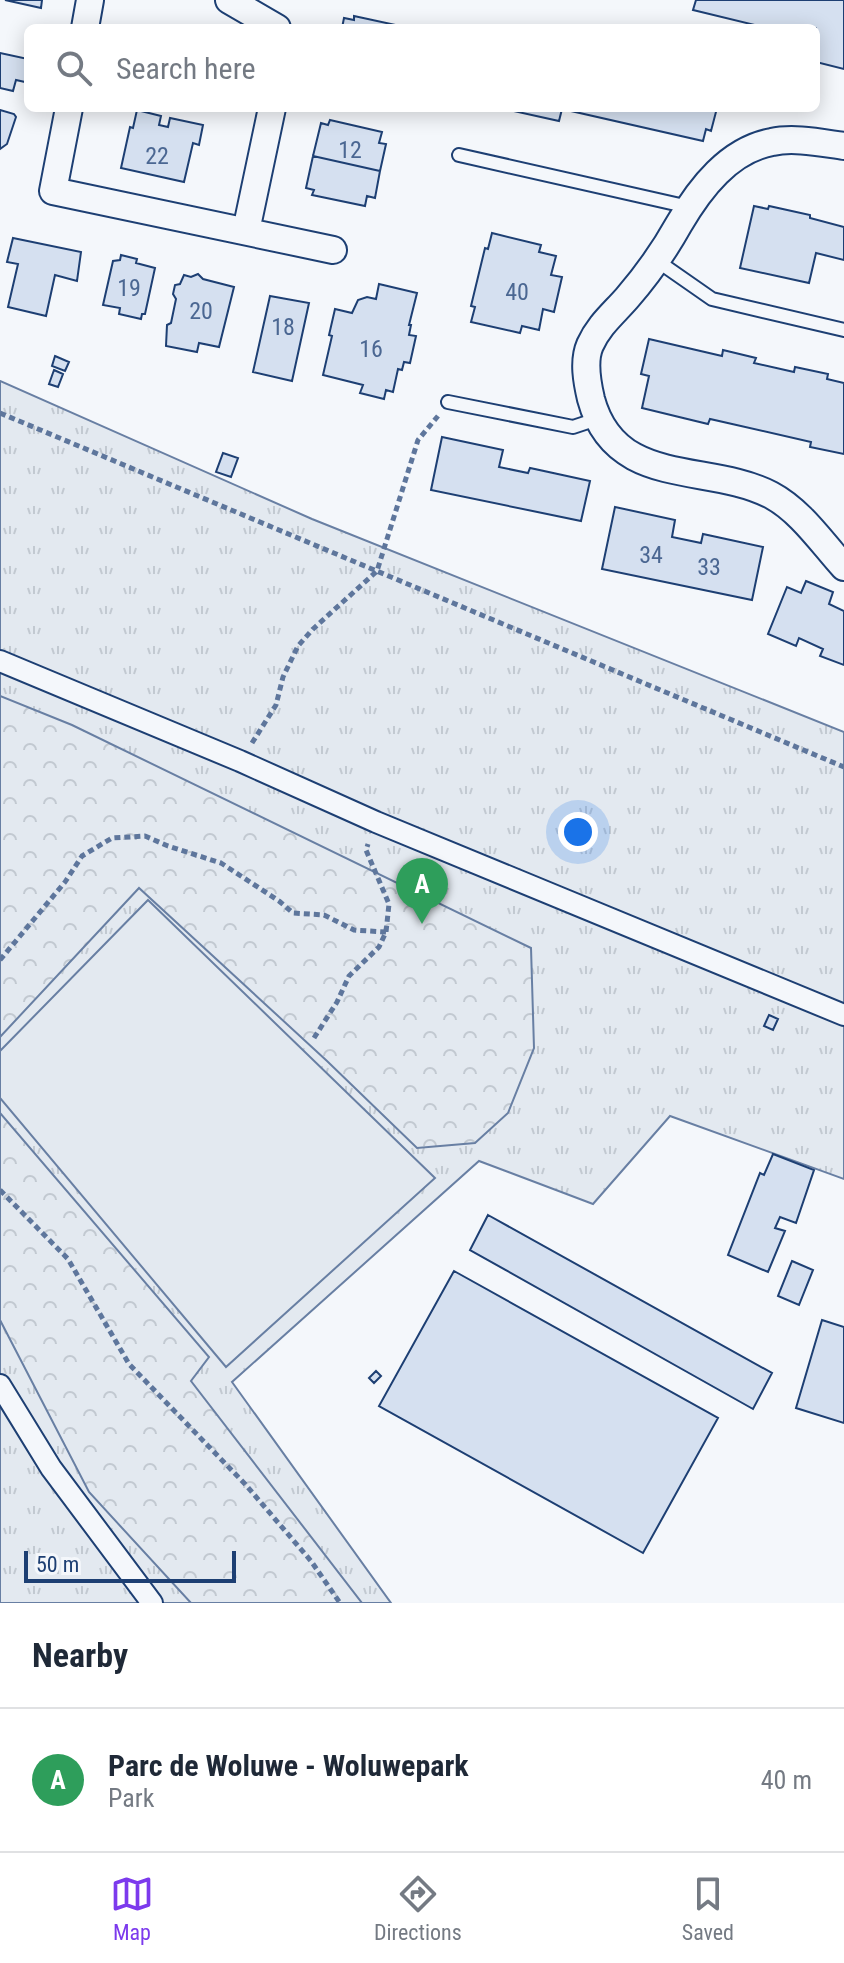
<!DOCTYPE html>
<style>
:root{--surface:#fff;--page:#f2f2f3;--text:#1f2937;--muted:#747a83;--line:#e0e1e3;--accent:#7c3aed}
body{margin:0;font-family:"Roboto Condensed",sans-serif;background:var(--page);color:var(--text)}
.scale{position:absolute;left:24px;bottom:20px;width:212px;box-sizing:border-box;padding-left:8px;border:4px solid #1d3f73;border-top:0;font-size:22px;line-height:28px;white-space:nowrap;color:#1d3f73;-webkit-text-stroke:6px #f4f7fb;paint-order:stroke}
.you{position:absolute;left:578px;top:832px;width:28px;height:28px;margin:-20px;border:6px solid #fff;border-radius:50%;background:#1a73e8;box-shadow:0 0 0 12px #1a73e833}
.badge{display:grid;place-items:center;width:52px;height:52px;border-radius:50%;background:var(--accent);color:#fff;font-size:26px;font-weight:700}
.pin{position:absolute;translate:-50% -66px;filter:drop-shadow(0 2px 4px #0008)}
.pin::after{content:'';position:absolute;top:42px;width:28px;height:24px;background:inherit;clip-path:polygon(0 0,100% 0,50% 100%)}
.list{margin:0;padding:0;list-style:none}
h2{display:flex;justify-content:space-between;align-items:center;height:104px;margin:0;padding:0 32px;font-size:34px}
h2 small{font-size:26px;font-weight:400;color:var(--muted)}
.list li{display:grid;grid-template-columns:52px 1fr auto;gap:24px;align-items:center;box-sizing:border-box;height:144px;padding:0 32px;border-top:2px solid var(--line)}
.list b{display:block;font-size:30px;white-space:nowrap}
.list p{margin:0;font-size:26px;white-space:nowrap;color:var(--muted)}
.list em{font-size:26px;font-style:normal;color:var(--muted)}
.icon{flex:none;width:44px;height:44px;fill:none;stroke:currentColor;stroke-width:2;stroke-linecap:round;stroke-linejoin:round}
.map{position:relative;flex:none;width:844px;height:1603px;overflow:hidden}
.search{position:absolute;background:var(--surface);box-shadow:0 4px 20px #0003;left:24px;right:24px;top:24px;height:88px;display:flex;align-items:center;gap:20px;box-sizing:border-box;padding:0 28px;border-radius:12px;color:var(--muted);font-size:30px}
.sheet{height:248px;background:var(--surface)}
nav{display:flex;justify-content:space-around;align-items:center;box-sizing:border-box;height:112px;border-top:2px solid var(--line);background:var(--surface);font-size:22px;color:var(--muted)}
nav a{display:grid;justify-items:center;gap:4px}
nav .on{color:var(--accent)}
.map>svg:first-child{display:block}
.grass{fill:url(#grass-tufts);stroke:#687fa3;stroke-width:2}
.forest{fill:url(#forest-crowns);stroke:#687fa3;stroke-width:2}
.garden{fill:#e3e9f0;stroke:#687fa3;stroke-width:2}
.building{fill:#d5e0f0;stroke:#1d3f73;stroke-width:2}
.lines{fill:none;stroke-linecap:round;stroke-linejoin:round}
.service-casing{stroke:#1d3f73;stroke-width:16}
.pedestrian-casing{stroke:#1d3f73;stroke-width:24}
.minor-casing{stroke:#1d3f73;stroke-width:30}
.path{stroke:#5e769c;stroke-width:5;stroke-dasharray:6 4;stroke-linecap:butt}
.service{stroke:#f4f7fb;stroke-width:12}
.pedestrian{stroke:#f4f7fb;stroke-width:20}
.minor{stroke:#f4f7fb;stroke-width:26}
.labels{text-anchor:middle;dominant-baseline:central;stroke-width:6;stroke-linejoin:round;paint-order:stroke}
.number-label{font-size:24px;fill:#4b6792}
</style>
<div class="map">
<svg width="844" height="1603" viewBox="0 0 844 1603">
<defs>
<pattern id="grass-tufts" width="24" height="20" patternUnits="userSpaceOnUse" patternTransform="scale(2)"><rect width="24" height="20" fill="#e3e9f0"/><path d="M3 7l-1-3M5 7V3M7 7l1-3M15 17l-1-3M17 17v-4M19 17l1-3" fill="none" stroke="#c2c9d1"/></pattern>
<pattern id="forest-crowns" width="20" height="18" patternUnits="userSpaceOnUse" patternTransform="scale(2)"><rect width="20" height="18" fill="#e3e9f0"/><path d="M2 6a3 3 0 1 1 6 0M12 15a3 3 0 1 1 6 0" fill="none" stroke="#c2c9d1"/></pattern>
</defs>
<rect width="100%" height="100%" fill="#f4f7fb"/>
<path class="grass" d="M 0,381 L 312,519 L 844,732 L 844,1179 L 670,1116 L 593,1204 L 479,1161 L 232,1382 L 391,1603 L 0,1603 Z"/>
<path class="forest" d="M 0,696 L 72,725 L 531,948 L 534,1048 L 508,1113 L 475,1143 L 417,1148 L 327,1061 L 139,888 L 0,1037 Z
M 0,1113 L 209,1357 L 191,1381 L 362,1603 L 191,1603 L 89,1492 L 0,1320 Z"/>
<path class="garden" d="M 148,900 L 435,1178 L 226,1367 L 0,1098 L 0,1051 Z"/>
<path class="building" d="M 5,0 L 42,0 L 41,8 Z
M 696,0 L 844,0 L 844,69 L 816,62 L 816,28 L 767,28 L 693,10 Z
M 354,16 L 405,27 L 405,28 L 342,28 L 344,18 L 354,20 Z
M 0,53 L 28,59 L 28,78 L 26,77 L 25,82 L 16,80 L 13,91 L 0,88 Z
M 500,108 L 717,108 L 711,131 L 706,129 L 703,141 L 562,109 L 559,121 Z
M 0,110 L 14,114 L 16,117 L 7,144 L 0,149 Z
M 137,110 L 161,116 L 159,125 L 168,127 L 170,118 L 203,125 L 199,145 L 193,143 L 184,182 L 121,168 L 130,127 L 133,128 Z
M 330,120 L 382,132 L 379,143 L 386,144 L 380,171 L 313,156 L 321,123 L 328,125 Z
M 313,156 L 380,171 L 375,198 L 367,196 L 365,206 L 312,195 L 314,190 L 306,188 Z
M 754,206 L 768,209 L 769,206 L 810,215 L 810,218 L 844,227 L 844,260 L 816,253 L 809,283 L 740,268 Z
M 492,233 L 541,245 L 539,252 L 556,256 L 551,275 L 562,277 L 554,312 L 543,309 L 539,330 L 522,326 L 520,333 L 471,322 L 475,307 L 471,306 L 485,248 L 488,249 Z
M 13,238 L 81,252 L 77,281 L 55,275 L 46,316 L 8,307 L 18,264 L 7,262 Z
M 121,255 L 137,259 L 136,263 L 155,268 L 145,314 L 142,314 L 141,319 L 119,314 L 120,308 L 103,305 L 113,261 L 120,260 Z
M 198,274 L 203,279 L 234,287 L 219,347 L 199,343 L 197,352 L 166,346 L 167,325 L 171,323 L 176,299 L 173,294 L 175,285 L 180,284 L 184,275 L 191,277 Z
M 379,284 L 417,293 L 409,325 L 411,325 L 409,335 L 416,336 L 410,363 L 404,362 L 402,370 L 398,369 L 393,392 L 386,390 L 384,399 L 360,393 L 363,385 L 323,375 L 332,336 L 329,335 L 335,309 L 352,313 L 358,300 L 367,297 L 376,299 Z
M 270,296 L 309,303 L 292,381 L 253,372 Z
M 649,339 L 722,356 L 723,350 L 756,358 L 754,363 L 794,372 L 795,367 L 828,374 L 827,379 L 844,383 L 844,454 L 810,447 L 811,442 L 710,419 L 708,424 L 642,408 L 649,376 L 641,374 Z
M 55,356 L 69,362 L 65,371 L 52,366 Z
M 54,370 L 63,374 L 58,387 L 49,384 Z
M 442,437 L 503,450 L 499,467 L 528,473 L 530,468 L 590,481 L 581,521 L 431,490 Z
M 223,453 L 238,458 L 231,477 L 216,472 Z
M 615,507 L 675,520 L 672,537 L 701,543 L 703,534 L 763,547 L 752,600 L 602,569 Z
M 806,581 L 833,592 L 829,604 L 844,611 L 844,665 L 820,656 L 823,649 L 799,638 L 796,646 L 768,634 L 787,587 L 801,593 Z
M 769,1015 L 778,1019 L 773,1030 L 764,1026 Z
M 773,1154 L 814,1170 L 796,1223 L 780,1217 L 775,1228 L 785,1231 L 768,1272 L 728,1255 L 760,1173 L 764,1175 Z
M 488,1215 L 772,1373 L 753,1409 L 470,1250 Z
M 792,1261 L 813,1270 L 799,1305 L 778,1296 Z
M 454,1271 L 718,1418 L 643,1553 L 379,1406 Z
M 822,1320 L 844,1327 L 844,1423 L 796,1408 Z
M 376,1371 L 381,1376 L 374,1383 L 369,1378 Z"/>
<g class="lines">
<defs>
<path id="service" d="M 459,155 L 689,207
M 656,260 L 712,299 L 844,330
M 448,402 L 573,427 L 597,419"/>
<path id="pedestrian" d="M 0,661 L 240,761 L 376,822 L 844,1015
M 0,1385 L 51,1468 L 152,1603"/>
<path id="minor" d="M 229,0 L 277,28
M 85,28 L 90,0
M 69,108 L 53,191 L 333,250
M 844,146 C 822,143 794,137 772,142 C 729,150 700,188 679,224 C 665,249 647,275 627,298 C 613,314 599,325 590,345 C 583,361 587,382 591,399 C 615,489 707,462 771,495 C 801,511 822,543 844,567
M 246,231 L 272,108"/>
</defs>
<use href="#service" class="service-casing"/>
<use href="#pedestrian" class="pedestrian-casing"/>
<use href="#minor" class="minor-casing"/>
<path class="path" d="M 0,413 L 844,767
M 252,743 L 276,705 L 283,677 L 298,646 L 313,629 L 377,571 L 418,440 L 438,416
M 0,960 L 65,882 L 82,856 L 112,838 L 145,836 L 168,846 L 221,863 L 279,901 L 293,913 L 324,915 L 354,930 L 386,932
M 314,1038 L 337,1002 L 349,976 L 379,947 L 386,932 L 389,904 L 366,850 L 368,844
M 0,1190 L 68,1259 L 129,1364 L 245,1484 L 311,1561 L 340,1603"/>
<use href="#service" class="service"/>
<use href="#pedestrian" class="pedestrian"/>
<use href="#minor" class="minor"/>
</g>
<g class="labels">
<g class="number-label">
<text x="350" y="150">12</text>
<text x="157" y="156">22</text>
<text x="129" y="288">19</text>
<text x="517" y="292">40</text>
<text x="201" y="311">20</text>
<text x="283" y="327">18</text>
<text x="371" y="349">16</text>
<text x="651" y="555">34</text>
<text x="709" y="567">33</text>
</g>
</g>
</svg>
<div class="scale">50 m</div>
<div class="you"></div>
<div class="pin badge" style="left:422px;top:924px;background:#2e9e5b">A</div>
<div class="search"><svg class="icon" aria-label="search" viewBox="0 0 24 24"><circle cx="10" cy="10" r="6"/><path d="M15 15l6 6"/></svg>Search here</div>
</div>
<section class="sheet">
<h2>Nearby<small></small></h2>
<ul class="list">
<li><span class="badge" style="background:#2e9e5b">A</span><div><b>Parc de Woluwe - Woluwepark</b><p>Park</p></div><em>40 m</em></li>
</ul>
</section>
<nav>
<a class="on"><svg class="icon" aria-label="map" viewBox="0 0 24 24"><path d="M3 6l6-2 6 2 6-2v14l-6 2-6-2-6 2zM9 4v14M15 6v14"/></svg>Map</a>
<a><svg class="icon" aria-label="directions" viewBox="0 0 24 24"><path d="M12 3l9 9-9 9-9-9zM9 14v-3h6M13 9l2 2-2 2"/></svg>Directions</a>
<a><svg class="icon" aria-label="saved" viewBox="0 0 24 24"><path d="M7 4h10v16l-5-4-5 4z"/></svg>Saved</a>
</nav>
